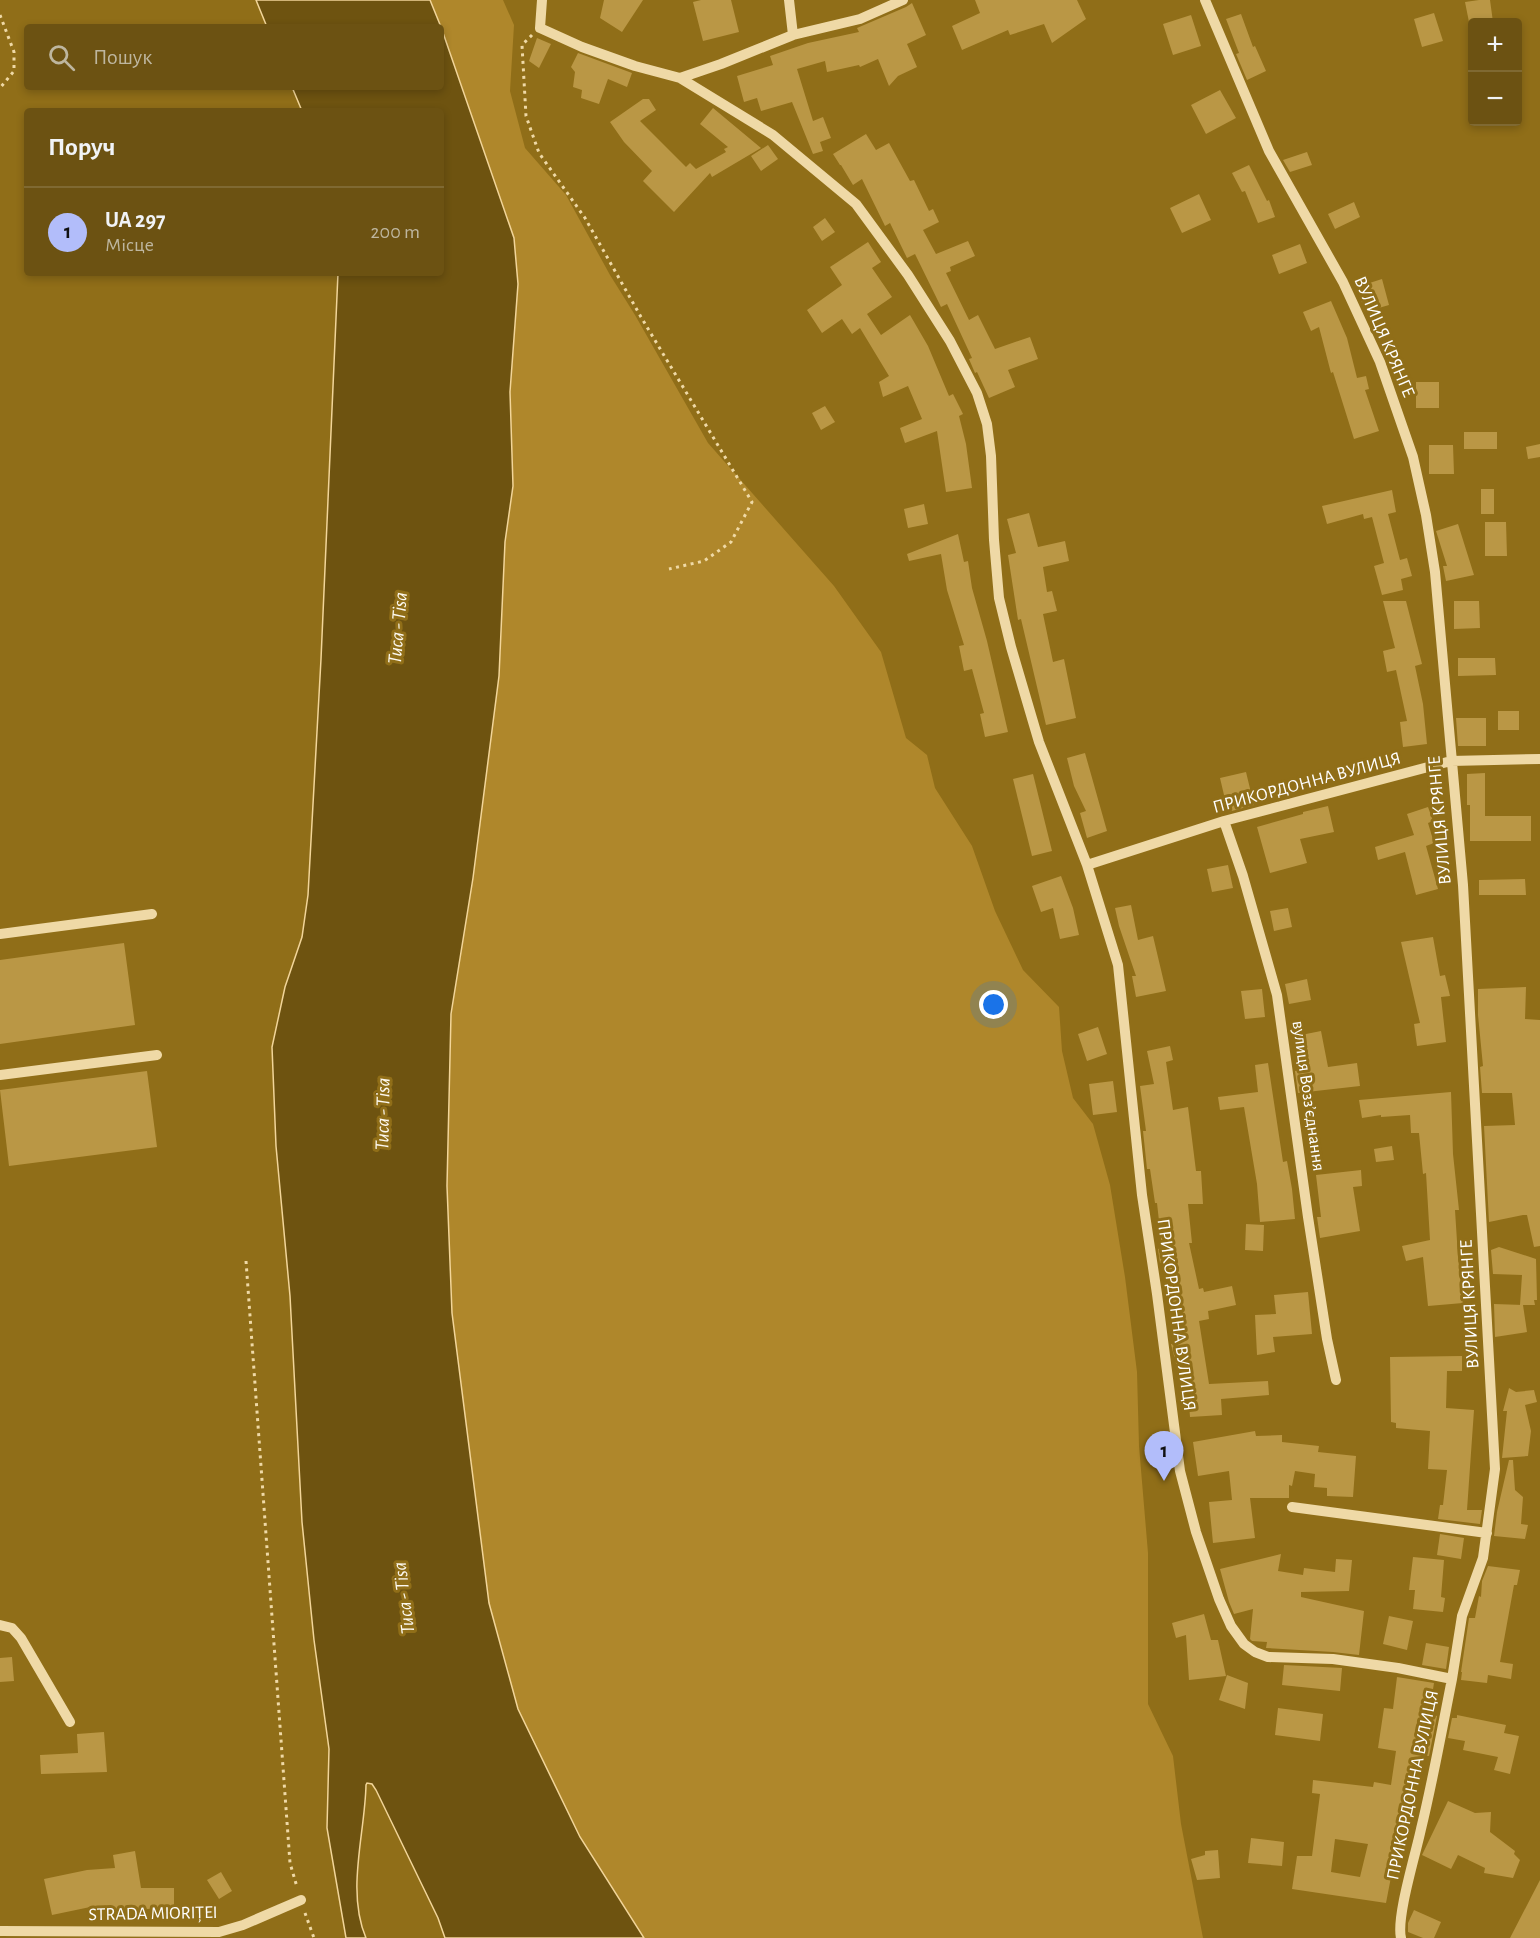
<!DOCTYPE html>
<html lang="uk">
<meta charset="utf-8">
<style>
:root{--surface:#6c5212;--page:#71581b;--text:#f1f3f6;--muted:#beb69f;--line:#7f6932;--accent:#b2bdfa}
body{margin:0;font-family:"Alegreya Sans",sans-serif;background:var(--page);color:var(--text)}
.controls{position:absolute;right:18px;top:18px;display:grid;overflow:hidden;border-radius:6px;box-shadow:0 3px 9px #0003}
.controls button{width:54px;height:54px;display:grid;place-items:center;padding:0;border:0;border-bottom:2px solid var(--line);background:var(--surface);color:var(--text);font:30px sans-serif}
.you{position:absolute;left:994px;top:1005px;width:21px;height:21px;margin:-15px;border:4px solid #fff;border-radius:50%;background:#1a73e8;box-shadow:0 0 0 9px #1a73e833}
.badge{display:grid;place-items:center;width:39px;height:39px;border-radius:50%;background:var(--accent);color:#111;font-size:20px;font-weight:700}
.pin{position:absolute;translate:-50% -50px;filter:drop-shadow(0 2px 3px #0008)}
.pin::after{content:'';position:absolute;top:32px;width:21px;height:18px;background:inherit;clip-path:polygon(0 0,100% 0,50% 100%)}
.list{margin:0;padding:0;list-style:none}
h2{display:flex;justify-content:space-between;align-items:center;height:78px;margin:0;padding:0 24px;font-size:26px}
h2 small{font-size:20px;font-weight:400;color:var(--muted)}
.list li{display:grid;grid-template-columns:39px 1fr auto;gap:18px;align-items:center;box-sizing:border-box;height:90px;padding:0 24px;border-top:2px solid var(--line)}
.list b{display:block;font-size:22px;white-space:nowrap}
.list p{margin:0;font-size:20px;white-space:nowrap;color:var(--muted)}
.list em{font-size:20px;font-style:normal;color:var(--muted)}
.icon{flex:none;width:33px;height:33px;fill:none;stroke:currentColor;stroke-width:2;stroke-linecap:round;stroke-linejoin:round}
.map{position:relative;flex:none;width:1540px;height:1938px;overflow:hidden}
.search{position:absolute;background:var(--surface);box-shadow:0 3px 9px #0003;left:24px;top:24px;width:420px;height:66px;display:flex;align-items:center;gap:15px;box-sizing:border-box;padding:0 21px;border-radius:6px;color:var(--muted);font-size:22px}
.panel{position:absolute;background:var(--surface);box-shadow:0 3px 9px #0003;left:24px;top:108px;width:420px;height:168px;border-radius:6px}
.map>svg:first-child{display:block}
.green{fill:#af872b}
.water{fill:#6e5310;stroke:#f2d599;stroke-width:1.5}
.building{fill:#ba9745;fill-rule:evenodd}
.lines{fill:none;stroke-linecap:round;stroke-linejoin:round}
.path{stroke:#efd9a6;stroke-width:3;stroke-dasharray:3 4.5;stroke-linecap:butt}
.minor{stroke:#efd9a6;stroke-width:10}
.labels{text-anchor:middle;dominant-baseline:central;stroke-width:6;stroke-linejoin:round;paint-order:stroke}
.street-label{font-size:18px;fill:#fff;stroke:#906e18}
.water-label{font-size:20px;font-style:italic;fill:#fdf9f0;stroke:#906e18}
</style>
<div class="map">
<svg width="1540" height="1938" viewBox="0 0 1540 1938">
<rect width="100%" height="100%" fill="#906e18"/>
<path class="green" d="M 430,0 L 503,0 L 514,25 L 510,91 L 525,148 L 566,195 L 610,275 L 635,315 L 708,443 L 834,586 L 881,652 L 906,738 L 927,755 L 935,788 L 972,846 L 995,911 L 1023,970 L 1059,1007 L 1062,1051 L 1073,1098 L 1093,1124 L 1110,1185 L 1125,1277 L 1137,1372 L 1139,1446 L 1148,1553 L 1148,1704 L 1173,1756 L 1181,1824 L 1203,1938 L 644,1938 L 580,1837 L 518,1709 L 489,1603 L 458,1363 L 452,1313 L 447,1186 L 451,1014 L 473,878 L 499,676 L 505,542 L 513,486 L 510,392 L 518,284 L 514,238 L 456,69 Z"/>
<path class="water" d="M 256,0 L 430,0 L 441,27 L 267,27 Z
M 441,27 L 514,238 L 518,284 L 510,392 L 513,486 L 505,542 L 499,676 L 473,878 L 451,1014 L 447,1186 L 452,1313 L 489,1603 L 518,1709 L 580,1837 L 644,1938 L 445,1938 L 438,1918 L 376,1790 L 372,1784 L 367,1783 L 366,1785 C 365,1834 346,1891 366,1938 L 346,1938 L 327,1828 L 329,1749 L 314,1640 L 302,1522 L 290,1296 L 276,1146 L 272,1047 L 285,987 L 302,937 L 308,895 L 321,659 L 338,273 L 441,273 L 441,111 L 302,111 L 292,87 L 441,87 Z"/>
<path class="building" d="M 604,0 L 643,0 L 622,32 L 600,18 Z
M 701,0 L 731,0 L 739,32 L 703,41 L 693,2 Z
M 975,0 L 1077,0 L 1086,19 L 1052,43 L 1044,24 L 1010,35 L 1008,30 L 962,50 L 952,26 L 980,13 Z
M 1479,0 L 1490,0 L 1493,22 L 1469,22 L 1465,2 Z
M 912,3 L 926,35 L 907,44 L 917,67 L 898,76 L 889,86 L 878,59 L 860,67 L 859,65 L 827,72 L 825,61 L 797,69 L 813,121 L 823,117 L 831,138 L 820,142 L 823,151 L 813,154 L 792,102 L 761,111 L 757,98 L 744,102 L 737,76 L 773,65 L 770,56 L 808,43 L 859,32 L 857,28 L 906,7 Z
M 1434,13 L 1443,41 L 1422,47 L 1414,19 Z
M 1241,14 L 1253,47 L 1255,46 L 1266,71 L 1247,80 L 1236,54 L 1239,53 L 1226,19 Z
M 1191,15 L 1201,46 L 1173,55 L 1163,24 Z
M 537,38 L 551,44 L 539,68 L 529,61 Z
M 578,53 L 632,73 L 627,87 L 608,79 L 599,104 L 581,98 L 582,90 L 573,87 L 575,72 L 571,67 Z
M 1220,90 L 1236,118 L 1206,134 L 1191,105 Z
M 643,99 L 649,99 L 656,110 L 640,121 L 686,167 L 690,163 L 696,169 L 726,152 L 724,149 L 728,147 L 700,124 L 713,108 L 761,148 L 712,177 L 710,173 L 674,212 L 643,181 L 652,171 L 624,142 L 610,122 Z
M 866,134 L 876,150 L 889,143 L 910,181 L 914,180 L 929,211 L 933,209 L 939,222 L 923,230 L 936,254 L 968,241 L 975,256 L 950,267 L 951,271 L 946,273 L 969,320 L 978,315 L 995,349 L 1030,337 L 1038,359 L 1008,370 L 1015,387 L 989,398 L 977,372 L 975,373 L 969,359 L 972,358 L 947,304 L 941,307 L 915,254 L 907,258 L 890,223 L 885,226 L 862,179 L 853,185 L 841,165 L 840,165 L 833,154 Z
M 768,145 L 778,159 L 761,171 L 751,156 Z
M 1307,152 L 1312,165 L 1290,172 L 1283,160 Z
M 1249,165 L 1267,201 L 1269,200 L 1275,217 L 1258,223 L 1245,191 L 1242,192 L 1232,173 Z
M 1199,194 L 1211,220 L 1182,233 L 1170,208 Z
M 1354,202 L 1360,217 L 1335,229 L 1328,214 Z
M 825,218 L 835,232 L 822,241 L 813,227 Z
M 868,242 L 881,262 L 872,268 L 892,297 L 867,314 L 881,335 L 910,315 L 928,346 L 949,396 L 953,394 L 963,414 L 959,416 L 966,444 L 972,488 L 946,492 L 937,431 L 905,443 L 900,428 L 922,419 L 908,386 L 883,397 L 879,382 L 889,376 L 860,328 L 852,334 L 842,319 L 822,333 L 807,310 L 842,285 L 830,267 Z
M 1300,244 L 1307,263 L 1279,274 L 1272,255 Z
M 1382,279 L 1389,305 L 1365,312 L 1357,287 Z
M 1331,301 L 1347,338 L 1357,378 L 1366,376 L 1369,389 L 1365,390 L 1379,431 L 1354,439 L 1333,372 L 1331,373 L 1319,327 L 1311,331 L 1303,312 Z
M 1416,382 L 1439,382 L 1439,408 L 1416,408 Z
M 825,406 L 835,422 L 821,430 L 812,413 Z
M 1464,432 L 1497,432 L 1497,449 L 1464,449 Z
M 1540,444 L 1540,457 L 1528,459 L 1526,447 Z
M 1429,445 L 1453,445 L 1454,474 L 1429,474 Z
M 1481,489 L 1494,489 L 1494,514 L 1481,514 Z
M 1392,490 L 1396,512 L 1388,514 L 1400,560 L 1407,558 L 1412,576 L 1401,579 L 1403,590 L 1382,595 L 1374,566 L 1384,563 L 1372,517 L 1364,519 L 1363,514 L 1327,524 L 1322,506 Z
M 924,504 L 928,524 L 908,528 L 904,509 Z
M 1029,513 L 1038,547 L 1065,541 L 1069,561 L 1043,567 L 1047,592 L 1052,591 L 1057,611 L 1043,614 L 1053,662 L 1064,659 L 1076,718 L 1046,725 L 1021,619 L 1018,620 L 1008,555 L 1016,553 L 1007,519 Z
M 1485,522 L 1506,522 L 1507,556 L 1485,556 Z
M 1458,524 L 1474,575 L 1446,581 L 1443,566 L 1447,566 L 1436,531 Z
M 958,534 L 964,562 L 968,561 L 972,588 L 987,641 L 1008,732 L 985,737 L 980,714 L 984,713 L 972,669 L 964,671 L 959,646 L 964,645 L 947,590 L 941,554 L 909,561 L 907,554 Z
M 1383,601 L 1406,601 L 1422,664 L 1415,666 L 1423,704 L 1427,744 L 1403,747 L 1400,722 L 1407,721 L 1396,670 L 1387,672 L 1383,651 L 1395,648 Z
M 1454,601 L 1479,601 L 1480,628 L 1454,629 Z
M 1458,658 L 1495,658 L 1496,675 L 1458,676 Z
M 1498,711 L 1519,711 L 1519,730 L 1498,730 Z
M 1456,718 L 1486,718 L 1486,746 L 1458,746 Z
M 1085,753 L 1107,831 L 1087,838 L 1080,813 L 1086,811 L 1074,786 L 1067,758 Z
M 1246,772 L 1254,805 L 1228,812 L 1220,778 Z
M 1485,773 L 1485,816 L 1531,816 L 1531,841 L 1470,841 L 1470,805 L 1467,805 L 1467,774 Z
M 1033,774 L 1052,851 L 1032,856 L 1013,779 Z
M 1328,806 L 1334,832 L 1300,839 L 1307,863 L 1270,873 L 1257,827 L 1303,814 L 1303,812 Z
M 1428,807 L 1433,821 L 1428,823 L 1434,843 L 1426,846 L 1438,889 L 1416,895 L 1405,852 L 1378,860 L 1375,847 L 1414,835 L 1407,814 Z
M 1228,865 L 1233,888 L 1212,892 L 1207,869 Z
M 1061,876 L 1073,908 L 1079,935 L 1060,939 L 1053,908 L 1041,912 L 1032,886 Z
M 1525,879 L 1526,895 L 1479,895 L 1479,880 Z
M 1131,905 L 1138,940 L 1153,936 L 1166,991 L 1136,997 L 1132,976 L 1136,976 L 1119,926 L 1115,908 Z
M 1288,908 L 1292,927 L 1274,931 L 1270,911 Z
M 1433,937 L 1440,976 L 1445,975 L 1450,996 L 1441,997 L 1446,1042 L 1417,1046 L 1414,1024 L 1420,1023 L 1401,942 Z
M 124,943 L 135,1025 L 0,1044 L 0,960 Z
M 1307,979 L 1311,1000 L 1289,1004 L 1285,984 Z
M 1526,987 L 1525,1019 L 1540,1020 L 1540,1246 L 1534,1247 L 1527,1215 L 1523,1215 L 1489,1222 L 1484,1126 L 1515,1125 L 1512,1093 L 1482,1093 L 1480,1067 L 1483,1066 L 1478,1015 L 1478,989 Z
M 1262,989 L 1265,1017 L 1245,1019 L 1241,991 Z
M 1098,1027 L 1107,1054 L 1087,1061 L 1078,1034 Z
M 1321,1031 L 1328,1067 L 1357,1063 L 1360,1086 L 1298,1093 L 1295,1071 L 1302,1070 L 1296,1036 Z
M 1170,1046 L 1173,1060 L 1166,1062 L 1173,1110 L 1188,1107 L 1196,1171 L 1201,1171 L 1203,1204 L 1188,1204 L 1192,1243 L 1189,1243 L 1199,1289 L 1203,1288 L 1204,1292 L 1232,1286 L 1236,1305 L 1208,1311 L 1209,1319 L 1199,1321 L 1209,1384 L 1268,1381 L 1269,1395 L 1221,1399 L 1222,1415 L 1190,1417 L 1187,1377 L 1180,1379 L 1172,1348 L 1171,1344 L 1180,1343 L 1165,1262 L 1160,1263 L 1158,1249 L 1162,1248 L 1157,1203 L 1155,1203 L 1150,1169 L 1147,1169 L 1143,1131 L 1146,1131 L 1140,1086 L 1154,1084 L 1147,1051 Z
M 1268,1063 L 1283,1162 L 1287,1161 L 1292,1189 L 1295,1219 L 1260,1222 L 1257,1184 L 1244,1107 L 1220,1110 L 1218,1097 L 1258,1092 L 1255,1065 Z
M 147,1071 L 157,1147 L 9,1166 L 0,1090 Z
M 1113,1081 L 1117,1112 L 1093,1115 L 1089,1084 Z
M 1451,1092 L 1453,1154 L 1459,1210 L 1455,1210 L 1458,1257 L 1463,1303 L 1428,1306 L 1423,1257 L 1406,1261 L 1402,1246 L 1430,1240 L 1426,1173 L 1423,1174 L 1419,1133 L 1411,1133 L 1410,1115 L 1381,1117 L 1381,1115 L 1362,1118 L 1359,1100 Z
M 1392,1146 L 1394,1160 L 1376,1162 L 1374,1149 Z
M 1361,1170 L 1362,1186 L 1353,1187 L 1360,1231 L 1320,1238 L 1317,1217 L 1321,1217 L 1316,1175 Z
M 1246,1224 L 1264,1225 L 1263,1251 L 1245,1250 Z
M 1499,1247 L 1536,1259 L 1537,1300 L 1534,1300 L 1535,1305 L 1520,1305 L 1522,1275 L 1493,1274 L 1491,1250 Z
M 1308,1292 L 1312,1334 L 1273,1337 L 1275,1352 L 1257,1355 L 1255,1315 L 1276,1314 L 1274,1295 Z
M 1494,1304 L 1523,1305 L 1527,1332 L 1495,1337 Z
M 1462,1356 L 1462,1371 L 1447,1371 L 1446,1408 L 1474,1410 L 1467,1510 L 1482,1510 L 1480,1524 L 1438,1519 L 1440,1505 L 1443,1505 L 1447,1470 L 1428,1469 L 1430,1431 L 1396,1428 L 1396,1423 L 1391,1422 L 1390,1357 Z
M 1509,1388 L 1516,1392 L 1534,1390 L 1537,1402 L 1525,1405 L 1531,1431 L 1528,1456 L 1502,1458 L 1507,1411 L 1503,1411 Z
M 1255,1431 L 1256,1436 L 1282,1435 L 1282,1442 L 1319,1446 L 1318,1452 L 1356,1456 L 1353,1497 L 1327,1496 L 1327,1488 L 1314,1487 L 1315,1474 L 1295,1471 L 1292,1486 L 1289,1485 L 1289,1498 L 1250,1498 L 1255,1538 L 1213,1543 L 1209,1502 L 1232,1500 L 1229,1471 L 1198,1476 L 1193,1442 Z
M 1509,1460 L 1513,1460 L 1515,1490 L 1523,1497 L 1521,1524 L 1528,1525 L 1525,1539 L 1494,1536 L 1497,1512 Z
M 1440,1534 L 1464,1538 L 1461,1559 L 1437,1555 Z
M 1281,1554 L 1278,1571 L 1303,1575 L 1304,1568 L 1335,1572 L 1336,1559 L 1352,1560 L 1349,1591 L 1301,1592 L 1301,1597 L 1364,1611 L 1359,1655 L 1333,1652 L 1266,1648 L 1267,1642 L 1252,1641 L 1250,1639 L 1253,1609 L 1234,1614 L 1229,1602 L 1220,1569 Z
M 1413,1557 L 1444,1560 L 1441,1597 L 1445,1598 L 1443,1612 L 1413,1609 L 1415,1590 L 1409,1590 Z
M 1488,1566 L 1520,1570 L 1517,1585 L 1514,1585 L 1500,1662 L 1513,1664 L 1511,1679 L 1488,1675 L 1487,1683 L 1461,1680 L 1462,1672 L 1461,1672 L 1469,1618 L 1475,1618 L 1479,1596 L 1481,1597 L 1482,1581 Z
M 1204,1614 L 1211,1640 L 1218,1640 L 1226,1676 L 1189,1680 L 1186,1635 L 1176,1638 L 1172,1623 Z
M 1389,1616 L 1413,1621 L 1407,1650 L 1383,1644 Z
M 1426,1643 L 1449,1647 L 1446,1669 L 1422,1665 Z
M 12,1657 L 14,1681 L 0,1682 L 0,1658 Z
M 1284,1665 L 1342,1668 L 1340,1691 L 1282,1685 Z
M 1227,1675 L 1248,1683 L 1245,1709 L 1219,1700 Z
M 1397,1677 L 1434,1683 L 1429,1714 L 1437,1716 L 1429,1756 L 1423,1755 L 1419,1776 L 1412,1775 L 1404,1825 L 1401,1825 L 1386,1903 L 1292,1889 L 1297,1856 L 1312,1856 L 1320,1794 L 1312,1793 L 1313,1780 L 1373,1787 L 1374,1782 L 1391,1785 L 1396,1751 L 1378,1748 L 1384,1708 L 1393,1709 ZM 1335,1839 L 1368,1844 L 1360,1877 L 1331,1872 Z
M 1278,1708 L 1323,1714 L 1320,1741 L 1275,1735 Z
M 1457,1715 L 1506,1725 L 1504,1733 L 1519,1736 L 1510,1774 L 1494,1770 L 1498,1757 L 1463,1750 L 1465,1741 L 1448,1738 L 1452,1718 L 1457,1718 Z
M 104,1732 L 107,1772 L 41,1774 L 40,1755 L 78,1753 L 77,1734 Z
M 1448,1801 L 1475,1813 L 1491,1812 L 1490,1832 L 1515,1851 L 1514,1854 L 1520,1860 L 1513,1878 L 1484,1873 L 1485,1868 L 1458,1855 L 1451,1869 L 1422,1855 Z
M 1251,1838 L 1284,1842 L 1282,1866 L 1248,1863 Z
M 1218,1850 L 1220,1878 L 1197,1880 L 1191,1859 L 1205,1855 L 1205,1851 Z
M 135,1851 L 141,1888 L 174,1888 L 174,1914 L 156,1914 L 156,1908 L 95,1915 L 95,1906 L 52,1915 L 44,1879 L 87,1870 L 115,1868 L 113,1855 Z
M 221,1872 L 232,1891 L 219,1899 L 207,1880 Z
M 1540,1880 L 1540,1938 L 1510,1938 Z
M 1414,1910 L 1441,1922 L 1434,1938 L 1423,1938 L 1408,1932 L 1408,1923 Z"/>
<g class="lines">
<path class="path" d="M 0,15 L 14,52 L 14,71 L 0,88
M 532,35 L 522,45 L 526,116 L 539,153 L 585,218 L 641,317 L 752,502 L 731,542 L 704,561 L 669,569
M 246,1261 L 290,1863 L 297,1887
M 305,1913 L 314,1938"/>
<path class="minor" d="M 542,0 L 540,28 L 582,47 L 635,66 L 680,78 L 773,135 L 856,204 L 908,275 L 950,341 L 977,393 L 987,424 L 991,456 L 994,540 L 999,598 L 1011,647 L 1039,742 L 1087,865 L 1118,965 L 1142,1195 L 1157,1294 L 1180,1471 L 1196,1532 L 1219,1599 L 1231,1626 L 1244,1644 L 1255,1652 L 1268,1657 L 1333,1659 L 1398,1668 L 1452,1679 C 1442,1729 1433,1780 1421,1829 C 1416,1853 1396,1917 1401,1938
M 789,0 L 793,35
M 1205,0 L 1269,151 L 1343,282 L 1380,362 L 1413,457 L 1426,515 L 1435,572 L 1463,885 L 1495,1469 L 1483,1558 L 1462,1616 L 1452,1679
M 680,78 L 721,64 L 793,35 L 860,19 L 903,0
M 1224,821 L 1243,876 L 1277,995 L 1308,1217 L 1327,1339 L 1336,1380
M 1087,865 L 1224,821 L 1451,761 L 1540,759
M 0,934 L 152,914
M 0,1075 L 157,1055
M 1292,1507 L 1487,1533
M 0,1625 L 12,1628 L 21,1638 L 70,1722
M 0,1931 L 219,1932 L 243,1925 L 301,1900"/>
</g>
<g class="labels">
<g class="street-label">
<text transform="translate(1384 337) rotate(67)">ВУЛИЦЯ КРЯНГЕ</text>
<text transform="translate(1307 783) rotate(-15)">ПРИКОРДОННА ВУЛИЦЯ</text>
<text transform="translate(1440 820) rotate(-95)">ВУЛИЦЯ КРЯНГЕ</text>
<text transform="translate(1308 1096) rotate(82)">вулиця Воззʼєднання</text>
<text transform="translate(1470 1304) rotate(-93)">ВУЛИЦЯ КРЯНГЕ</text>
<text transform="translate(1176 1315) rotate(82)">ПРИКОРДОННА ВУЛИЦЯ</text>
<text transform="translate(1413 1785) rotate(-78)">ПРИКОРДОННА ВУЛИЦЯ</text>
<text transform="translate(153 1914) rotate(-1)">STRADA MIORIȚEI</text>
</g>
<g class="water-label">
<text transform="translate(398 628) rotate(-85)">Тиса - Tisa</text>
<text transform="translate(383 1114) rotate(-89)">Тиса - Tisa</text>
<text transform="translate(404 1598) rotate(-97)">Тиса - Tisa</text>
</g>
</g>
</svg>
<div class="controls">
<button>+</button>
<button>−</button>
</div>
<div class="you"></div>
<div class="pin badge" style="left:1164px;top:1481px">1</div>
<div class="search"><svg class="icon" aria-label="search" viewBox="0 0 24 24"><circle cx="10" cy="10" r="6"/><path d="M15 15l6 6"/></svg>Пошук</div>
<section class="panel">
<h2>Поруч<small></small></h2>
<ul class="list">
<li><span class="badge">1</span><div><b>UA 297</b><p>Місце</p></div><em>200 m</em></li>
</ul>
</section>
</div>
